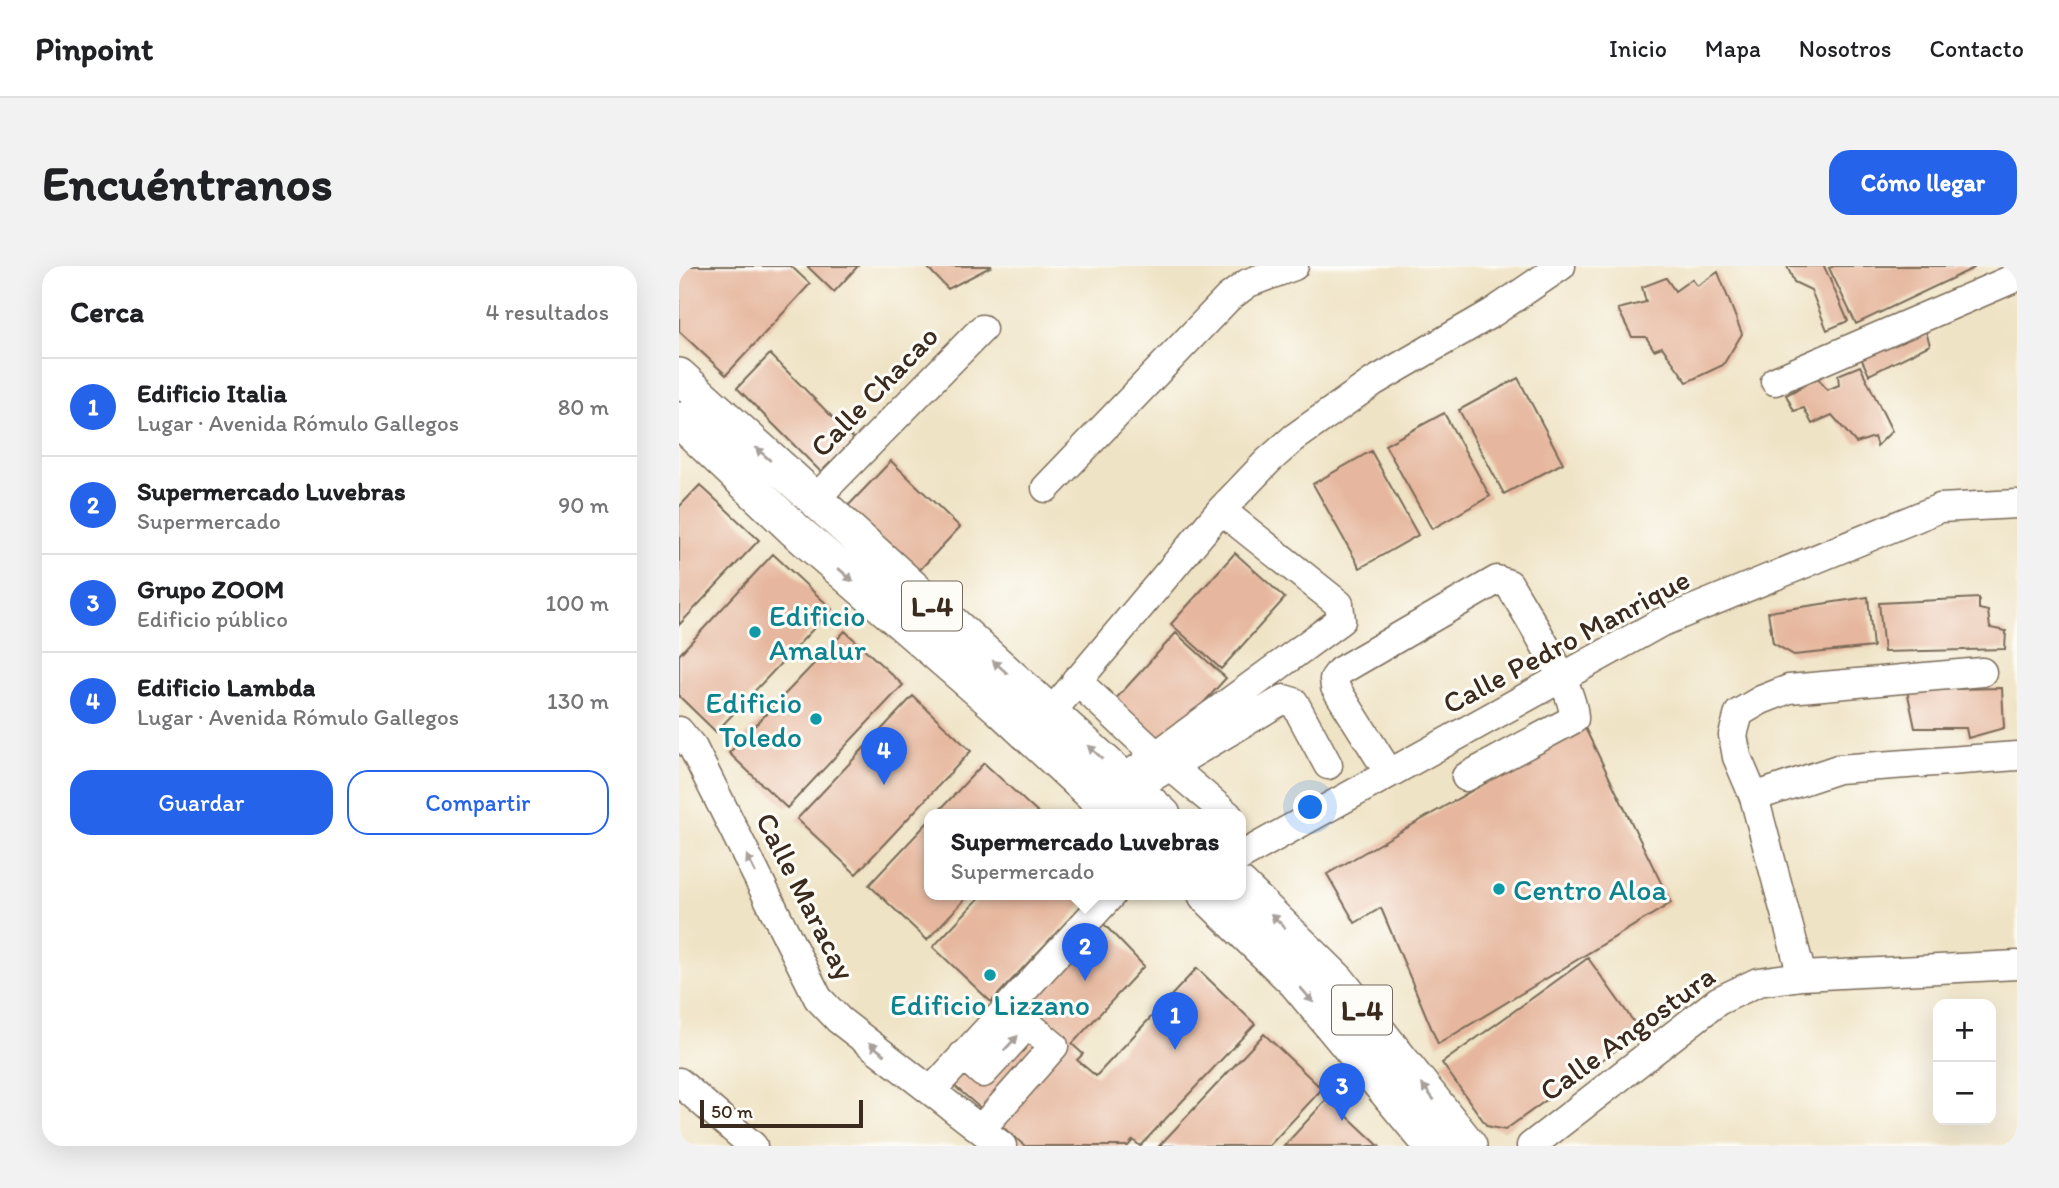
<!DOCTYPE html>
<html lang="es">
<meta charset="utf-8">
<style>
:root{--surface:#fff;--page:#f2f2f2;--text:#202124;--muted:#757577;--line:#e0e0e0;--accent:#2563eb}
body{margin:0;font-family:Itim,sans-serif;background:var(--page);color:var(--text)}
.controls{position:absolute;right:21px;bottom:21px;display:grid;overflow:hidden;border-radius:14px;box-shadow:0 7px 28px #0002}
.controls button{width:63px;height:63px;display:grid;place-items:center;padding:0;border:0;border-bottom:2px solid var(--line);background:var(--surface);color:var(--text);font:35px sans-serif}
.scale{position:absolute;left:21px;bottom:18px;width:163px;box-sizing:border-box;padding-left:7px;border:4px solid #3b2a1e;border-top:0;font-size:19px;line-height:24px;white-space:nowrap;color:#3b2a1e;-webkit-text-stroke:5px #fdfcf7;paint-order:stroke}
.you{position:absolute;left:632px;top:542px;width:24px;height:24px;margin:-18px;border:5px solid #fff;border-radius:50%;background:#1a73e8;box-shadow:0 0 0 10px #1a73e833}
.badge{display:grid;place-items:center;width:46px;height:46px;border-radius:50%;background:var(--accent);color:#fff;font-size:23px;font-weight:700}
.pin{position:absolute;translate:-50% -58px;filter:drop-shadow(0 2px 4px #0008)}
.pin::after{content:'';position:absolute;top:37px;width:24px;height:21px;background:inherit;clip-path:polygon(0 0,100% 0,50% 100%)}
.popup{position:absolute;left:245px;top:543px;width:322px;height:91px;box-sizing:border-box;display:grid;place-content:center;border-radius:14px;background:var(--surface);filter:drop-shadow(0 2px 5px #0005);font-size:23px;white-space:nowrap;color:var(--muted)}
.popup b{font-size:26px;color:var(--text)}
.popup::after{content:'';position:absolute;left:50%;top:100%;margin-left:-14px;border:14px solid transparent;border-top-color:var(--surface)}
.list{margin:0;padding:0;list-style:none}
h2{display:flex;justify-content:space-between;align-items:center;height:91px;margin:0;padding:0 28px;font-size:30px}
h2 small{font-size:23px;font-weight:400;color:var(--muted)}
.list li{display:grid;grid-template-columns:46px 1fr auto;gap:21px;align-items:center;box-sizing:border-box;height:98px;padding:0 28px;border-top:2px solid var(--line)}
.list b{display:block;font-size:26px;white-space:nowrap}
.list p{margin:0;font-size:23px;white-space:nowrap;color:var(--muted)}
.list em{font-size:23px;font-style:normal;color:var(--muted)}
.actions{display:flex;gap:14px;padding:21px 28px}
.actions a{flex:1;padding:16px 0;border:2px solid var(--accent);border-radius:21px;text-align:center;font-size:24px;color:var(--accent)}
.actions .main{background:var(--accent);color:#fff}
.map{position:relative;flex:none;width:1338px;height:880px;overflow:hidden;border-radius:21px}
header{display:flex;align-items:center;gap:42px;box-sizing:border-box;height:98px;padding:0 35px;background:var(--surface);border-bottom:2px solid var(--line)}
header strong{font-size:33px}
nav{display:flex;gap:38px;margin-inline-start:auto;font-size:24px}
.intro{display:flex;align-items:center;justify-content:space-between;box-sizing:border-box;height:168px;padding:0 42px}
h1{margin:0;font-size:49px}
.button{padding:18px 32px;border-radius:21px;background:var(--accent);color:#fff;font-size:24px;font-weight:700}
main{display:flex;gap:42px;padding:0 42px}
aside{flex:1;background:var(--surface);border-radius:21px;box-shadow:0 7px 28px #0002}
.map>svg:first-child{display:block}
.building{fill:#e6b79e}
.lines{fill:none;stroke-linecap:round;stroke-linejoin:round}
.minor-casing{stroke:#7a6b58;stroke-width:31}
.major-casing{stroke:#7a6b58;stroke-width:38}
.minor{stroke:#fff;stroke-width:28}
.major{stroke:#fff;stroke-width:35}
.oneway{fill:#a79f9a}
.culture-dot{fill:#0f9aa8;stroke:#fdfcf7;stroke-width:2.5}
.labels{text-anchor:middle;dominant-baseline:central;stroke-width:6;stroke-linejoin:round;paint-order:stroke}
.shield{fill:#fdfcf7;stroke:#75695f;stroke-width:2}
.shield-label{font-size:28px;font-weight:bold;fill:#3b2a1e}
.street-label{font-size:30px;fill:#3b2a1e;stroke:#fdfcf7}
.culture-label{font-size:30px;fill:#0d838f;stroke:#fdfcf7;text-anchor:start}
</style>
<header>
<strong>Pinpoint</strong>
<nav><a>Inicio</a><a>Mapa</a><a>Nosotros</a><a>Contacto</a></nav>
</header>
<div class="intro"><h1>Encuéntranos</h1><a class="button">Cómo llegar</a></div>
<main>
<aside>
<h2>Cerca<small>4 resultados</small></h2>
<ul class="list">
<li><span class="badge">1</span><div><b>Edificio Italia</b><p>Lugar · Avenida Rómulo Gallegos</p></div><em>80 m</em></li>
<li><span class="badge">2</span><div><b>Supermercado Luvebras</b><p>Supermercado</p></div><em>90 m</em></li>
<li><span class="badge">3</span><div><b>Grupo ZOOM</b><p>Edificio público</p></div><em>100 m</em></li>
<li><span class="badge">4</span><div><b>Edificio Lambda</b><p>Lugar · Avenida Rómulo Gallegos</p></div><em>130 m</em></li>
</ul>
<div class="actions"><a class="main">Guardar</a><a>Compartir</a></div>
</aside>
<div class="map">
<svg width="1338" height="880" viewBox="0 0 1338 880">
<rect width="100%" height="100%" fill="#fdfcf7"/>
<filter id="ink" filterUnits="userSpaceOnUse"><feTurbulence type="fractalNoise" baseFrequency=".0143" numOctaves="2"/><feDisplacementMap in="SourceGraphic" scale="14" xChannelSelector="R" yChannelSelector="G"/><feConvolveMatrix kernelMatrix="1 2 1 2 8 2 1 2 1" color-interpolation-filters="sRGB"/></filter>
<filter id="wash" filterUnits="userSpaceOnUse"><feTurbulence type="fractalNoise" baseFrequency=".00686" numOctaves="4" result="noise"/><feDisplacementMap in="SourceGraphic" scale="28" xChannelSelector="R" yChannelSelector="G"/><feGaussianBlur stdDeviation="1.57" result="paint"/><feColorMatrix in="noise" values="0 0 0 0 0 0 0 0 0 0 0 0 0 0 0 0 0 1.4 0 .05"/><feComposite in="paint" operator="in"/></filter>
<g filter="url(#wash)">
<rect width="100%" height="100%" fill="#efe3c5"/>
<g id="blocks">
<path class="building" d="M 0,0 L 112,0 L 131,18 L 47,109 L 0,65 Z
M 128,0 L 179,0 L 155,26 Z
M 247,0 L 313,0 L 269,23 Z
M 1108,0 L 1145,0 L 1169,55 L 1148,64 L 1132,24 L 1115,16 Z
M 1155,0 L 1294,0 L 1295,2 L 1177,58 L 1150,2 Z
M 1039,6 L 1063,68 L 1044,99 L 1008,116 L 983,81 L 975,84 L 967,71 L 953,71 L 939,43 L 967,36 L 963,21 L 987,12 L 996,25 L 1013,13 L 1018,20 Z
M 1246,62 L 1251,79 L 1190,109 L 1181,90 Z
M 91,88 L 175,173 L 142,206 L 58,122 Z
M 1181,100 L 1213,165 L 1198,180 L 1195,171 L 1177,177 L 1153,149 L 1133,158 L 1125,142 L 1115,145 L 1107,129 L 1139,112 L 1148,124 L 1160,119 L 1159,109 Z
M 839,112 L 884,197 L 825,228 L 780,144 Z
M 765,147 L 811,230 L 753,263 L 706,179 Z
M 692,185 L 739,269 L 681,302 L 634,218 Z
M 212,195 L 281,261 L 235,310 L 166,243 Z
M 21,219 L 80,274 L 0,359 L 0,241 Z
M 556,287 L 606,332 L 542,403 L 492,358 Z
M 94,288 L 153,343 L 37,466 L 0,430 L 0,389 Z
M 1189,331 L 1194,381 L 1115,389 L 1094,377 L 1089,346 Z
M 1300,332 L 1300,343 L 1309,345 L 1311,362 L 1327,365 L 1326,383 L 1205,386 L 1200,337 Z
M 166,365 L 224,419 L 108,542 L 50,487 Z
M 497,367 L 547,412 L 483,483 L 433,437 Z
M 1323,422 L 1325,462 L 1289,472 L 1287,462 L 1236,462 L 1228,424 Z
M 234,430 L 292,485 L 177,608 L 118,553 Z
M 905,460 L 992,637 L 759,778 L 702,642 L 676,657 L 648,608 Z
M 305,497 L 361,549 L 256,549 Z
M 250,555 L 250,629 L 290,629 L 248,674 L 190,619 Z
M 303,629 L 413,629 L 312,736 L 254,681 Z
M 419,652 L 465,700 L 393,778 L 404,788 L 398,794 L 417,810 L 518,702 L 576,758 L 461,880 L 454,874 L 449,880 L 346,880 L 273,818 Z
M 909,692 L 962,766 L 826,864 L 808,860 L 763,797 Z
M 585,768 L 643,823 L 590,880 L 480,880 Z
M 649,832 L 700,880 L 605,880 Z"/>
</g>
</g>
<g filter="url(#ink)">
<use href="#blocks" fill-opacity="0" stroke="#7a6b58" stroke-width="2"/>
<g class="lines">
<defs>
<path id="minor" d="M 1096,115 L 1338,11
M 367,222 L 549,32 L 569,17 L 615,0
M 135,234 L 303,63
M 397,414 L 477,489
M 359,462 L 542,244 L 589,195 L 615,172 L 694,116 L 813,47 L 882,0
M 0,465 L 14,482 L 139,732 L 160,754 L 323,880
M 491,500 L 549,549
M 710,507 L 656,421 L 655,413 L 661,405 L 818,314 L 830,318 C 847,348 896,422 895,453 L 787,511
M 475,510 L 605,433 L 615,436 L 649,499
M 445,513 L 662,354 L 660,338 L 542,244
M 1075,531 L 1159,503 L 1338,490
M 562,590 L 981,357 L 1261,242 L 1338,238
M 1123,710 L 1075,531 L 1058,491 L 1054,469 L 1060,447 L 1082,434 L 1110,423 L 1303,406
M 284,789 L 304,807 L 349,758 L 375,780 L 302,863
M 0,816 L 74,880
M 252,825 L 432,629
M 852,880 L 1039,735 L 1079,716 L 1123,710 L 1338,699"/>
<path id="major" d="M 0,110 L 484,549
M 0,154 L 116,264 L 322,443 L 436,549
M 562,620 L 658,714 L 790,880
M 527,629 L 617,716 L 753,880"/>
</defs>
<use href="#minor" class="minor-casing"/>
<use href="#major" class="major-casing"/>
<use href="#minor" class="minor"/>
<use href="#major" class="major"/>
</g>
<defs><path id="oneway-solid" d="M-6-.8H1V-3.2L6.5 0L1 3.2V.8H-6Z" transform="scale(1.75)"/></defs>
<g class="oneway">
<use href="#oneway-solid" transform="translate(84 188) rotate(-138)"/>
<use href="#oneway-solid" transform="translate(167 309) rotate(41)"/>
<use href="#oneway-solid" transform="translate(321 401) rotate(-138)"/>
<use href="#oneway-solid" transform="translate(416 486) rotate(-138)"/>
<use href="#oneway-solid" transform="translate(72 598) rotate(-116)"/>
<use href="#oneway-solid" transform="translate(599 655) rotate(-136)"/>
<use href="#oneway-solid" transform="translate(628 729) rotate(49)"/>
<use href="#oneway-solid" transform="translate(332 777) rotate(-47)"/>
<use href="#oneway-solid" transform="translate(198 783) rotate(-142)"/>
<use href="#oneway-solid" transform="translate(749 826) rotate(-128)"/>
</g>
</g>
<g class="culture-dot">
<circle cx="76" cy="366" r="7"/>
<circle cx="137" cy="453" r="7"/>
<circle cx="820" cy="623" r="7"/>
<circle cx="311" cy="709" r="7"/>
</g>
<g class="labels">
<g class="shield">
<rect x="223" y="315.5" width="60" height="49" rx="5"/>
<rect x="653" y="719.5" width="60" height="49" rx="5"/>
</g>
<g class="shield-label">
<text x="253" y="340">L-4</text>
<text x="683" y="744">L-4</text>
</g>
<g class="street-label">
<text transform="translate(195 125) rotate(-46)">Calle Chacao</text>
<text transform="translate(887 375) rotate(-28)">Calle Pedro Manrique</text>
<text transform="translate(127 630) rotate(63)">Calle Maracay</text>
<text transform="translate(948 767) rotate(-36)">Calle Angostura</text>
</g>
<g class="culture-label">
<text x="90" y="349">Edificio<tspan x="90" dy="34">Amalur</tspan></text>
<text x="123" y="436" text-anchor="end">Edificio<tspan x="123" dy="34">Toledo</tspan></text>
<text x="834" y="623">Centro Aloa</text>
<text x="311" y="738" text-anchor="middle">Edificio Lizzano</text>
</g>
</g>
</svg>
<div class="controls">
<button>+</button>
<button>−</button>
</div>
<div class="scale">50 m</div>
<div class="you"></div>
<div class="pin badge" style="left:496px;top:784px">1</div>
<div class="pin badge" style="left:406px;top:715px">2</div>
<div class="popup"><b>Supermercado Luvebras</b>Supermercado</div>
<div class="pin badge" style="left:663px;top:855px">3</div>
<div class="pin badge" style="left:205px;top:519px">4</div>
</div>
</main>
